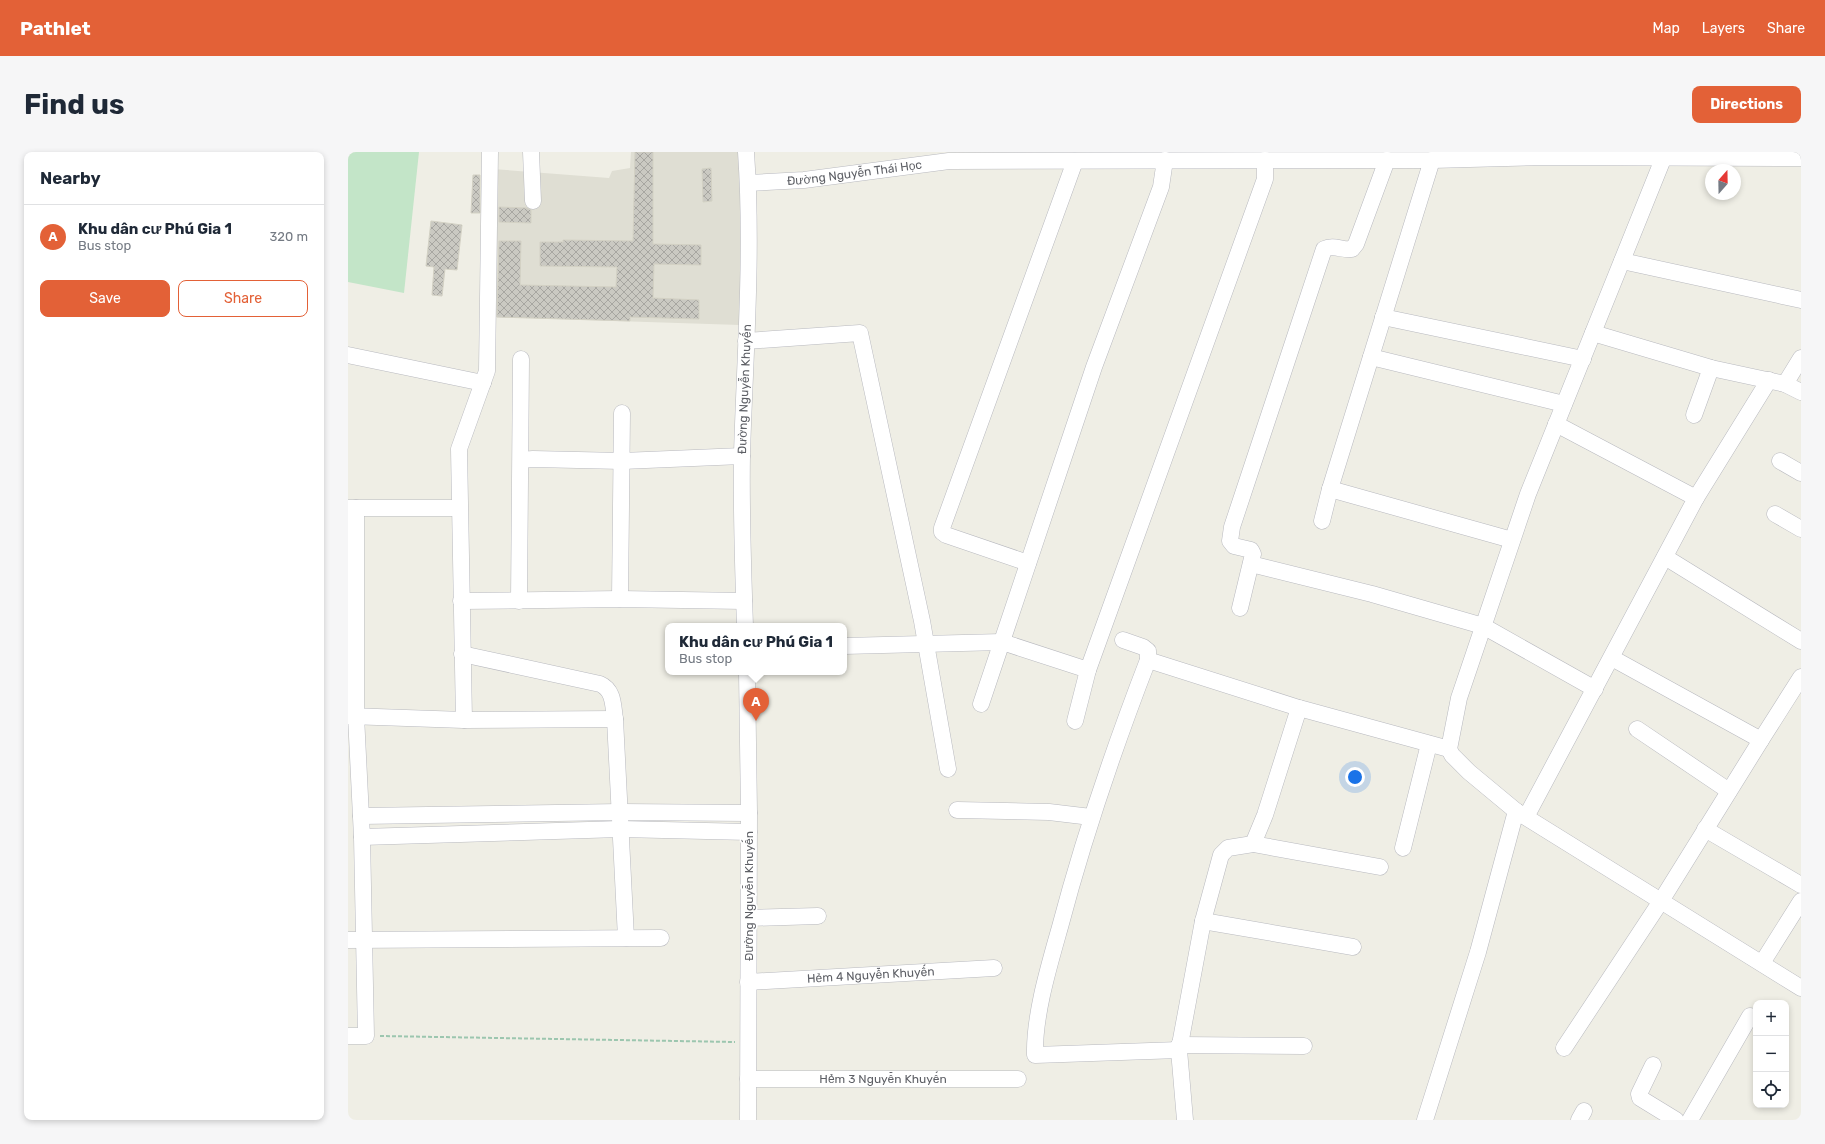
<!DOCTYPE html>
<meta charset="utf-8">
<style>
:root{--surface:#fff;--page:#f6f6f7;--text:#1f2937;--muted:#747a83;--line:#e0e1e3;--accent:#e36137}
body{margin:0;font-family:Rubik,sans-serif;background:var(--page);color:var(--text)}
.controls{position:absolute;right:12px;bottom:12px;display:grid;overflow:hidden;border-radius:8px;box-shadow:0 2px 6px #0003}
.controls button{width:36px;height:36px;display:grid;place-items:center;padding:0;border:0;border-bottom:1px solid var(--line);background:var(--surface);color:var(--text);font:20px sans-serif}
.compass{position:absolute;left:1357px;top:12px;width:36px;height:36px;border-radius:50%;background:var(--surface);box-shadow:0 2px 6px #0003;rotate:20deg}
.you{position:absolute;left:1007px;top:625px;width:14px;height:14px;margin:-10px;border:3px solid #fff;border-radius:50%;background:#1a73e8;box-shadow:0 0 0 6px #1a73e833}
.badge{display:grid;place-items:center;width:26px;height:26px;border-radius:50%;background:var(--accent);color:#fff;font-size:13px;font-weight:700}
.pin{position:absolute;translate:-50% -33px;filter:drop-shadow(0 1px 2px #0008)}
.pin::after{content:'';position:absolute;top:21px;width:14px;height:12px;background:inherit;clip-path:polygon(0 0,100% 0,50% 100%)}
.popup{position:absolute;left:317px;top:471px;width:182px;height:52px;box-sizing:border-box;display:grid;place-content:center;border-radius:8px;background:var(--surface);filter:drop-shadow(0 1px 3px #0005);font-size:13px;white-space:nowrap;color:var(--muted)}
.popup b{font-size:15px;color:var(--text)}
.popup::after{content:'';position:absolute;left:50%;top:100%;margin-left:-8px;border:8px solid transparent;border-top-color:var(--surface)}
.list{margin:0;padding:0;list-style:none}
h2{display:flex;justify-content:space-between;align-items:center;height:52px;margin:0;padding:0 16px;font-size:17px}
h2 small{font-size:13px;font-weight:400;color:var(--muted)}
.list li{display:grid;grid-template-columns:26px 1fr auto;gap:12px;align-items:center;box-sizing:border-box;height:64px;padding:0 16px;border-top:1px solid var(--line)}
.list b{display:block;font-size:15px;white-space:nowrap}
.list p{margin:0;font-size:13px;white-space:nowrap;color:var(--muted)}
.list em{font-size:13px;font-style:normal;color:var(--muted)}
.actions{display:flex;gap:8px;padding:12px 16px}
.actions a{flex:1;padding:9px 0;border:1px solid var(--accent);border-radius:8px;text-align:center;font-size:14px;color:var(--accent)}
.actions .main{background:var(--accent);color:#fff}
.icon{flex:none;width:22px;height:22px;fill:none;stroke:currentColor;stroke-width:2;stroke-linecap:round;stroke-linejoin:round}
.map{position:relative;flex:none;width:1453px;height:968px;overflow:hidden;border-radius:8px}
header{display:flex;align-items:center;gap:24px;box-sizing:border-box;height:56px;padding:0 20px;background:var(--accent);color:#fff}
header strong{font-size:19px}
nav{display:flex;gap:22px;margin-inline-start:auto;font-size:14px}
.intro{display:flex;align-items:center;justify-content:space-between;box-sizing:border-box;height:96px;padding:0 24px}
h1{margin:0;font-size:28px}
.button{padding:10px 18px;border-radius:8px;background:var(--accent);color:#fff;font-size:14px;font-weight:700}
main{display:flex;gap:24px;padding:0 24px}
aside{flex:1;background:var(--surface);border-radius:8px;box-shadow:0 2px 6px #0003}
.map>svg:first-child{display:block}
.education{fill:#dfded3}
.green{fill:#c3e5c8}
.building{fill:url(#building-cross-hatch);stroke:#d3d1c4}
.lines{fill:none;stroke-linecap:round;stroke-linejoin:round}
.minor-casing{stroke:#b8b9bf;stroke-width:17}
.path{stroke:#9cc6af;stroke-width:2;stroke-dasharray:4 2;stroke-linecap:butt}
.minor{stroke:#fff;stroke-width:16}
.labels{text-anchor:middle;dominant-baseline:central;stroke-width:3.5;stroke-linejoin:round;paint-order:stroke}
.street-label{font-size:12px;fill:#5d5f65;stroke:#fff}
</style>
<header>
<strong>Pathlet</strong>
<nav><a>Map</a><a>Layers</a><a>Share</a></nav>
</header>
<div class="intro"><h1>Find us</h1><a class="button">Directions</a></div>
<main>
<aside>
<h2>Nearby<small></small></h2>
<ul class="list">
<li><span class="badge">A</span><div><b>Khu dân cư Phú Gia 1</b><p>Bus stop</p></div><em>320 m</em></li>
</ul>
<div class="actions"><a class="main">Save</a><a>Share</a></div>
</aside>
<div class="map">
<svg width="1453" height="968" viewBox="0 0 1453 968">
<defs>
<pattern id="building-cross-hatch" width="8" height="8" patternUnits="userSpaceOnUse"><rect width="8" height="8" fill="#cac9c2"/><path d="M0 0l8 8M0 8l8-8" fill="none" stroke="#a7a6a1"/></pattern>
</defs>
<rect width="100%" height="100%" fill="#efeee5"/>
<path class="education" d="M 283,0 L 391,0 L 393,32 L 392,173 L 142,165 L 145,17 L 261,26 L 264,19 L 282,16 Z"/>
<path class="green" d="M 0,0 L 71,0 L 56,141 L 0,130 Z"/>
<path class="building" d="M 287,0 L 305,0 L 305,92 L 353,93 L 353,113 L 306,112 L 305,146 L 351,148 L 351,167 L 282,165 L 282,169 L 149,165 L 151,89 L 173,89 L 172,133 L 268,135 L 269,115 L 192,114 L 192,90 L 215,90 L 215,88 L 285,89 Z
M 363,16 L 364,49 L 355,50 L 354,17 Z
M 125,23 L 132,23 L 132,61 L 123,61 Z
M 151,55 L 179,56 L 183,58 L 183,71 L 151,70 Z
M 83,69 L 114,73 L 109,118 L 97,117 L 94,144 L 84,143 L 86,115 L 78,114 Z"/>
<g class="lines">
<defs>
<g id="minor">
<path d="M 183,0 L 185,49"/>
<path d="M 1315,7 L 1180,342 L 1111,546 L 1101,597 L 1104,603 L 1121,620 L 1168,659 L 1453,836"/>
<path id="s1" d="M 400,31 L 456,28 L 601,9 L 1084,8 L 1197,5 L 1453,6"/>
<path d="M 1274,109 L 1453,148"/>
<path d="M 1035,165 L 1235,207"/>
<path d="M 1245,181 L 1363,216 L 1437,232 L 1453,240"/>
<path d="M 398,189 L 512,181 L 574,469 L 600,617"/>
<path d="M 0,203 L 135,231"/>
<path d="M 1023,205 L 1216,252"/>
<path d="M 1437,232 L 1453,206"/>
<path d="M 1346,263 L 1363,216"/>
<path d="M 173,308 L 185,307 L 274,309 L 394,304"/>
<path d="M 1432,309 L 1453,321"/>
<path d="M 982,337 L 1164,388"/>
<path d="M 1348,346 L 1421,228"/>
<path d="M 0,356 L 111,356"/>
<path d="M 1427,362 L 1453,377"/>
<path d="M 974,369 L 982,337 L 1084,8"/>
<path d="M 1317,405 L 1453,489"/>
<path d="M 680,411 L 598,383 L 594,380 L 594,376 L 727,9"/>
<path d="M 903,412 L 1024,442 L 1135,474 L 1247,537"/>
<path d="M 272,447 L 274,261"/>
<path d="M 113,449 L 272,447 L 396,449"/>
<path d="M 171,449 L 173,207"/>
<path d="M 892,456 L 905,402 L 903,398 L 886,394 L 882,389 L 884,375 L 974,103 L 976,97 C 986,92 995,99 1004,97 L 1008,92 L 1039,8"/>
<path id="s2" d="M 397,474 C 395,417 393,359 394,302 C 397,201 405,100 398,0"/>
<path d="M 775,488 L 795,495 L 800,499 L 800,508 C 766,596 736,684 712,775 C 701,814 686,863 687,903 L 831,898"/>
<path d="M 496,494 L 654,490 L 740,518 L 917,27 L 917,8"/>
<path d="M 114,502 L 252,532 C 266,538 265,554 267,567 L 278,786"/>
<path d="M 1264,506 L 1413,588 L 1453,525"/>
<path d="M 800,508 L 951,556 L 1101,597"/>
<path d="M 399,520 L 401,661 L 400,968"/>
<path d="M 633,552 L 746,215 L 813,35 L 817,8"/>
<path d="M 0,564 L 116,568 L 267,567"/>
<path d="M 116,568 L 111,297 L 139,219 L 142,0"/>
<path d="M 727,569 L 740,518"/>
<path d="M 1289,577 L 1381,639"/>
<path d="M 609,658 L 701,660 L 743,665"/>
<path d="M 13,664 L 272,660 L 401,661"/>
<path d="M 1178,665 L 1348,346 L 1208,272"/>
<path d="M 1357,677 L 1453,733"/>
<path d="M 14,685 L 272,677 L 401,680"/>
<path d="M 905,692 L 1032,715"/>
<path d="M 1055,696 L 1081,592"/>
<path d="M 401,766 L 470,764"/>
<path d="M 855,769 L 1005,795"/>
<path d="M 0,788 L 313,786"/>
<path d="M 1414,811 L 1453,749"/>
<path id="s3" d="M 400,830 L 646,816"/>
<path d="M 0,884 L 18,884 L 14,685 L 8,564 L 8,356"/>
<path d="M 831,893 L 956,894"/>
<path d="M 1216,896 L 1313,749 L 1413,588"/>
<path d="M 1305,913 L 1291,942 L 1292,946 L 1328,968"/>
<path id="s4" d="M 400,927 L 670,927"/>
<path d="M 837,968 L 831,898 L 855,769 L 873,703 L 880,696 L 905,692 L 917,663 L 951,556"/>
<path d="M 1077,968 L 1130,800 L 1168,659"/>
<path d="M 1231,968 L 1236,959"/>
<path d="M 1342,968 L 1402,864"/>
</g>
</defs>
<use href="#minor" class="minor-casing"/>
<path class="path" d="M 32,884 L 387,890"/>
<use href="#minor" class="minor"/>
</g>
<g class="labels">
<g class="street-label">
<text stroke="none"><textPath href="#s1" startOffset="107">Đường Nguyễn Thái Học</textPath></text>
<text stroke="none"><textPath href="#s2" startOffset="237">Đường Nguyễn Khuyến</textPath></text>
<text transform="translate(401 744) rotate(-90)">Đường Nguyễn Khuyến</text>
<text stroke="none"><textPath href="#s3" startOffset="123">Hẻm 4 Nguyễn Khuyến</textPath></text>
<text stroke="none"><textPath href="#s4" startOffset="135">Hẻm 3 Nguyễn Khuyến</textPath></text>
</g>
</g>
</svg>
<div class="controls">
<button>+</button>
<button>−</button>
<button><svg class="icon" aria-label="locate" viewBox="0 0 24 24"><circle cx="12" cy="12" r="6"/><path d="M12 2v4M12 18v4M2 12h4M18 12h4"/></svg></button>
</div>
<svg class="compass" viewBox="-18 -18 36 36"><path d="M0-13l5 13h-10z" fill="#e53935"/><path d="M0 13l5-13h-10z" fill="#747a83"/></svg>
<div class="you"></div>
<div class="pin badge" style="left:408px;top:569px">A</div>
<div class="popup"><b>Khu dân cư Phú Gia 1</b>Bus stop</div>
</div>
</main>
